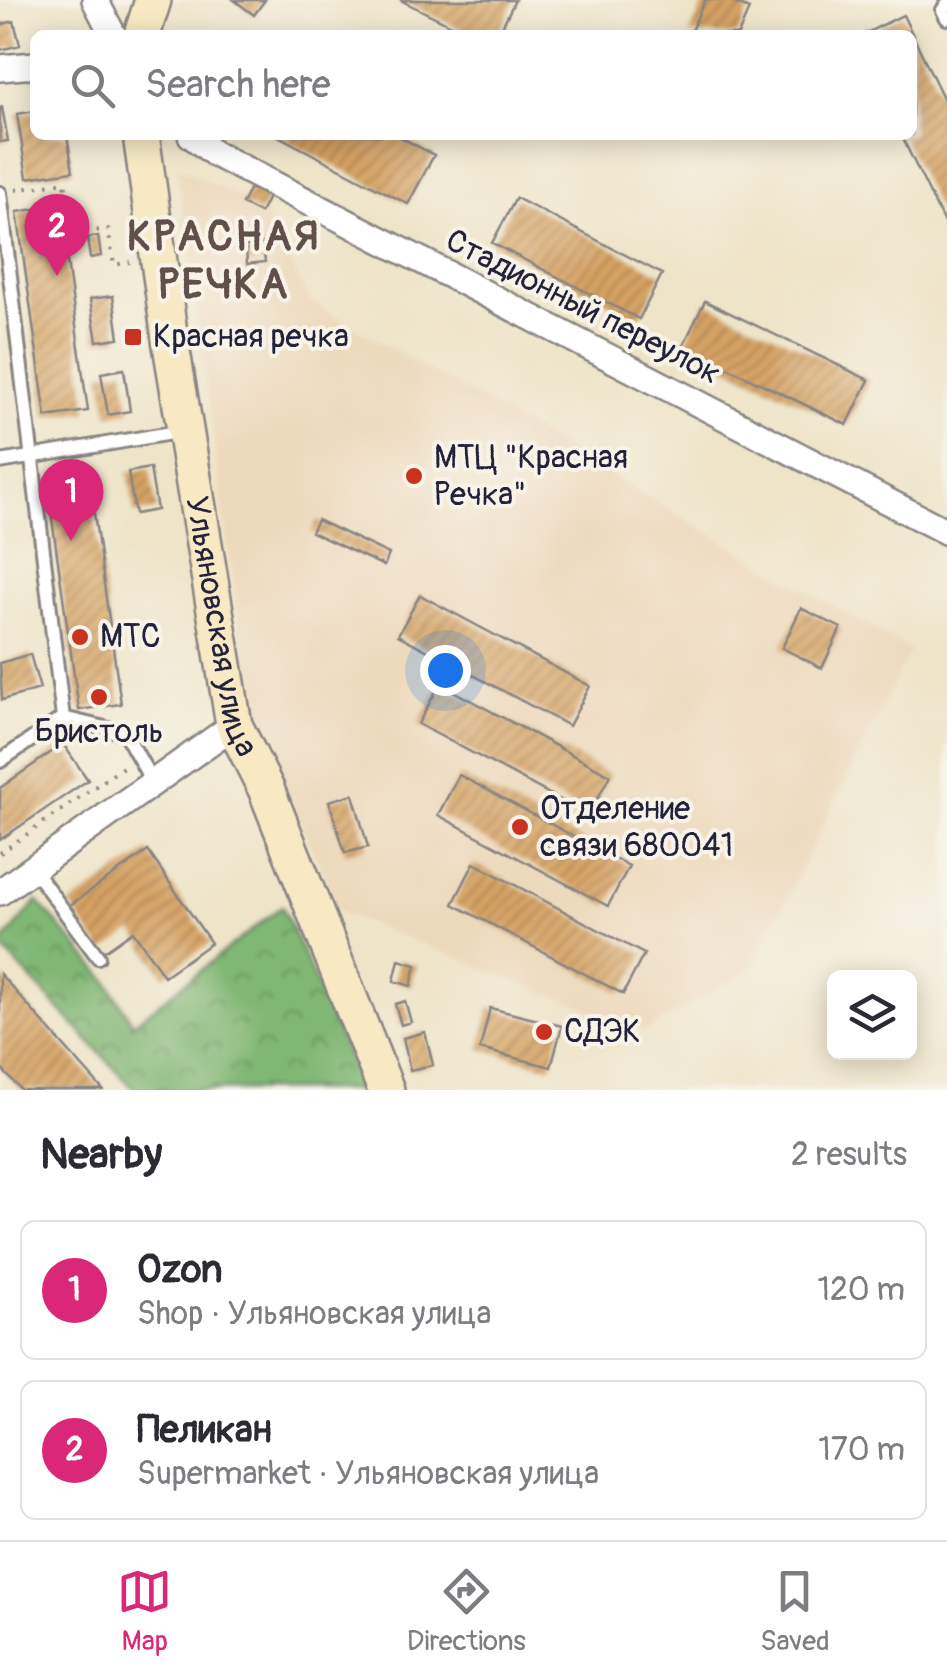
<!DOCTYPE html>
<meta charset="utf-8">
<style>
:root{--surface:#fff;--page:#f7f7f7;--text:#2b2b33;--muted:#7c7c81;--line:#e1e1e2;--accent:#db2777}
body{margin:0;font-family:Pangolin,sans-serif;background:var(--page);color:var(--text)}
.controls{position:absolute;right:30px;bottom:30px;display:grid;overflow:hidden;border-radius:15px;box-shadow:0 5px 25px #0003}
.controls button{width:90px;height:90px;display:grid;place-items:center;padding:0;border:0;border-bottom:2px solid var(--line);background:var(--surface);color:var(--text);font:50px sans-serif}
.you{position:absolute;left:445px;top:670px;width:35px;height:35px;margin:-25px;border:8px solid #fff;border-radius:50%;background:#1a73e8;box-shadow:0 0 0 15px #1a73e833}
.badge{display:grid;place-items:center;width:65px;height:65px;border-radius:50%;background:var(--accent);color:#fff;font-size:32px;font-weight:700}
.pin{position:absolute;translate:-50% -82px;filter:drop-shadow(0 2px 5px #0008)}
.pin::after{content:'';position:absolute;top:52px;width:35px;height:30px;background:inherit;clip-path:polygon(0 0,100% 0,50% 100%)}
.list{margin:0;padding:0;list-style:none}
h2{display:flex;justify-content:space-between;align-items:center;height:130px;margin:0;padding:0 40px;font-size:42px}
h2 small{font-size:32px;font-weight:400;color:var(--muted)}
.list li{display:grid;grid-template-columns:65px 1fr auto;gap:30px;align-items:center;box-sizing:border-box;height:140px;margin:0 20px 20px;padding:0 20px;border:2px solid var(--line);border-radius:15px}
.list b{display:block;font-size:38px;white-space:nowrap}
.list p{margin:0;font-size:32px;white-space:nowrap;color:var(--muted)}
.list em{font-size:32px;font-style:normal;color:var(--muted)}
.icon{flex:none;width:55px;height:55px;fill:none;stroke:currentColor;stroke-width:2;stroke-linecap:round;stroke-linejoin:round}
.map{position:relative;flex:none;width:947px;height:1090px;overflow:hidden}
.search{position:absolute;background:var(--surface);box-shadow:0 5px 25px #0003;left:30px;right:30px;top:30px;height:110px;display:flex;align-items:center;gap:25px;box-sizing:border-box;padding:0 35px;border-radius:15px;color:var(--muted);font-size:38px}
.sheet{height:450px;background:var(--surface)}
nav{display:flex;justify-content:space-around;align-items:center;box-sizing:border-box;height:140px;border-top:2px solid var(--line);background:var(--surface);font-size:28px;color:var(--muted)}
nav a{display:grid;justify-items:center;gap:5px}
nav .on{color:var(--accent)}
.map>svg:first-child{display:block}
.built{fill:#ecd8ba}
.forest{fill:url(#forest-crowns);stroke:#526c58;stroke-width:2.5}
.building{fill:url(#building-hatch)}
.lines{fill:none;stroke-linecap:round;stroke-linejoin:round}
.lane-casing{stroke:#888482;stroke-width:18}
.street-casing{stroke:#888482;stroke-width:30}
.secondary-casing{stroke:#888482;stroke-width:40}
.path{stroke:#888482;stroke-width:4;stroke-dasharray:2.5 8;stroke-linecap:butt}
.lane{stroke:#fff;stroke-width:12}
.street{stroke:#fff;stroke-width:25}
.secondary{stroke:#f6e9c3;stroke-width:35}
.poi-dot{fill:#c8321e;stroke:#f7f3e8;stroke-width:4}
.labels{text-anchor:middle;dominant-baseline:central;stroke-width:8;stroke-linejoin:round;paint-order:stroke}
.street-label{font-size:32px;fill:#22223b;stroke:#f7f3e8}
.poi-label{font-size:32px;fill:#22223b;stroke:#f7f3e8;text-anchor:start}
.district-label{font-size:42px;font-weight:bold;letter-spacing:2.5px;fill:#614f49;stroke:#f7f3e8}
</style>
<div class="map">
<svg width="947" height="1090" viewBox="0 0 947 1090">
<defs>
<pattern id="forest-crowns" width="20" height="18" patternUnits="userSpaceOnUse" patternTransform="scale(2.5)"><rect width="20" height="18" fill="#81b774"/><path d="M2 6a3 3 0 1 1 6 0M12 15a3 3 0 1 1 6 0" fill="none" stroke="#699460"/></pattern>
<pattern id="building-hatch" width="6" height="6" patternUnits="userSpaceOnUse" patternTransform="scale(2.5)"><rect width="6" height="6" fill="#d6a363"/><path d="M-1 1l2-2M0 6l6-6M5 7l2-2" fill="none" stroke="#ad8453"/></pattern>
</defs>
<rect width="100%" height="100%" fill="#f7f3e8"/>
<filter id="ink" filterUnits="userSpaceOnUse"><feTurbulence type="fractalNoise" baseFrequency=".01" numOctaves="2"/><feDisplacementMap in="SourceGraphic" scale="20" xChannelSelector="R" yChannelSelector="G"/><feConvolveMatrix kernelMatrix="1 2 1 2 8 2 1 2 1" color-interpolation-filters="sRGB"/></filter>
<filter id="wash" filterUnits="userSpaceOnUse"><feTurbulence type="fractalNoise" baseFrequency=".0048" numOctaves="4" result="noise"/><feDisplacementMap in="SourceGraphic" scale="40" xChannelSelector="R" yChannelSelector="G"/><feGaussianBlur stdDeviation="2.25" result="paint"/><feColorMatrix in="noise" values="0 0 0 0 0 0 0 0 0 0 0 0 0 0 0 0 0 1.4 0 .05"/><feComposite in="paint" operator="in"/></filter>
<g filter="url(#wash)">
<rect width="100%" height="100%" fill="#eee5c9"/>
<path class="built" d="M 177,166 L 261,208 L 310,301 L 910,650 L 751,968 L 645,1031 L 340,912 L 251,713 Z"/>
<path class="forest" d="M 37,901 L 106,979 L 133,1024 L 282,906 L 363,1090 L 135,1090 L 0,946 Z"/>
<g id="blocks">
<path class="building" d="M 234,0 L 265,0 L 254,15 Z
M 400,0 L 515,0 L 498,35 L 472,35 Z
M 705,0 L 728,0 L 749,9 L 738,35 L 689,35 Z
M 903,15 L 947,106 L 947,229 L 901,135 L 912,135 L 912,35 L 862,35 Z
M 14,21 L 20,45 L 0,50 L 0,25 Z
M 2,107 L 8,141 L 0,142 L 0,108 Z
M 35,111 L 35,135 L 67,135 L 73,171 L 27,178 L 17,114 Z
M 276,135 L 396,135 L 434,155 L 408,204 Z
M 250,188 L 268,197 L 260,213 L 242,204 Z
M 516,198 L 662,274 L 639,319 L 492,243 Z
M 59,205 L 88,411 L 46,417 L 17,212 Z
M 98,236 L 101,256 L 90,258 L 87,238 Z
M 263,244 L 265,262 L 247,264 L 246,246 Z
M 113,296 L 119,338 L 97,341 L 90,299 Z
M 705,301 L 869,380 L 847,425 L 683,346 Z
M 124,369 L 130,411 L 108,415 L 101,373 Z
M 150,468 L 157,510 L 135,514 L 128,472 Z
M 92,499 L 121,704 L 79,710 L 50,505 Z
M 317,520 L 389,554 L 384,566 L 311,532 Z
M 420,595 L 590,686 L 569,726 L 398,635 Z
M 801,608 L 841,628 L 822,668 L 782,648 Z
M 30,654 L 40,689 L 2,700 L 0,663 Z
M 440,684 L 610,775 L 589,815 L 418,724 Z
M 63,744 L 88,780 L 0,840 L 0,788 Z
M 459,775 L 629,866 L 608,906 L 438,815 Z
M 353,794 L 368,847 L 345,853 L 329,801 Z
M 148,851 L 211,943 L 164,976 L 133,931 L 103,952 L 70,905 Z
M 474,863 L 644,954 L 623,994 L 453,904 Z
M 399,960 L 416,965 L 411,986 L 394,981 Z
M 0,974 L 103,1090 L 21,1090 L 0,1067 Z
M 405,1001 L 411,1022 L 401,1025 L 395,1004 Z
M 490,1008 L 562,1026 L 551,1067 L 480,1049 Z
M 425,1032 L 433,1065 L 410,1070 L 403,1038 Z"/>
</g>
</g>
<g filter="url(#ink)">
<use href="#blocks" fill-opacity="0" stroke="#888482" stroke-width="2.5"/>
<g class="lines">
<defs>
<path id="lane" d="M 947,4 L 943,10 L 947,18
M 0,462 L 183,431
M 63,718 L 125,733 L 153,783
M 0,761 L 63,718 L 0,193
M 33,869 L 98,957"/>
<path id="street" d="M 95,0 L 113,35
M 0,68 L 35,65
M 191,135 L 215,154 L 947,532
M 0,892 L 234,725"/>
<g id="secondary">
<path d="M 142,35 L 153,0"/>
<path id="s1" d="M 141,135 L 170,339 L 234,725 L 266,789 L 386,1090"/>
</g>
</defs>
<use href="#lane" class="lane-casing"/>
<use href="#street" class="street-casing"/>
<use href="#secondary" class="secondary-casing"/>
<path class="path" d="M 16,190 L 65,182 L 73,234 L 108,229 L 114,265 L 130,262
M 0,853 L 126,765"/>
<use href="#lane" class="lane"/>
<use href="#street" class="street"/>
<use href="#secondary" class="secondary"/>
</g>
</g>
<g class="poi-dot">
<rect x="123" y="327" width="20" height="20" rx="5"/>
<circle cx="414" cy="476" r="10"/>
<circle cx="80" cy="637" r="10"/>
<circle cx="99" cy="697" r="10"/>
<circle cx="520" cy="827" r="10"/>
<circle cx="544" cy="1032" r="10"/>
</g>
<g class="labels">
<g class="street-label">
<text transform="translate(583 307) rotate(27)">Стадионный переулок</text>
<text stroke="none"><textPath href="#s1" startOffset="498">Ульяновская улица</textPath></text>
</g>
<g class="poi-label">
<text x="153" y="337">Красная речка</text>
<text x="434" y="458">МТЦ "Красная<tspan x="434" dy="37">Речка"</tspan></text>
<text x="100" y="637">МТС</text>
<text x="99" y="732" text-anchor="middle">Бристоль</text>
<text x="540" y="809">Отделение<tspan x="540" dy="37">связи 680041</tspan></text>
<text x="564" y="1032">СДЭК</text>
</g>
<g class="district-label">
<text x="224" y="237">КРАСНАЯ<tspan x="224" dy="48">РЕЧКА</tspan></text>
</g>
</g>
</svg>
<div class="controls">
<button><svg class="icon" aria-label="layers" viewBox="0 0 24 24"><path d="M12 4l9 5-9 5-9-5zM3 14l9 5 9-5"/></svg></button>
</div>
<div class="you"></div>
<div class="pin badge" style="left:71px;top:541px">1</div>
<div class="pin badge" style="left:57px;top:276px">2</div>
<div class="search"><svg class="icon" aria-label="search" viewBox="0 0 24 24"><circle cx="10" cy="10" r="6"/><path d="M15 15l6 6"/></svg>Search here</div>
</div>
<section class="sheet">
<h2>Nearby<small>2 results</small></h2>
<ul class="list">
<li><span class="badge">1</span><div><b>Ozon</b><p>Shop · Ульяновская улица</p></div><em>120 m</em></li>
<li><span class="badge">2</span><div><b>Пеликан</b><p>Supermarket · Ульяновская улица</p></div><em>170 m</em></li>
</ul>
</section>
<nav>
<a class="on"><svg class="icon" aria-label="map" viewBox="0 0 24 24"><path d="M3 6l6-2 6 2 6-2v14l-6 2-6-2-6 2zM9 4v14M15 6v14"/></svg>Map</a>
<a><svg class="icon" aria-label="directions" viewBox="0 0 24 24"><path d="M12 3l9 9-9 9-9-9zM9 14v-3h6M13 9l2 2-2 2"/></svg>Directions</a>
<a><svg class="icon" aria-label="saved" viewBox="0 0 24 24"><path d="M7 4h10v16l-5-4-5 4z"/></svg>Saved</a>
</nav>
